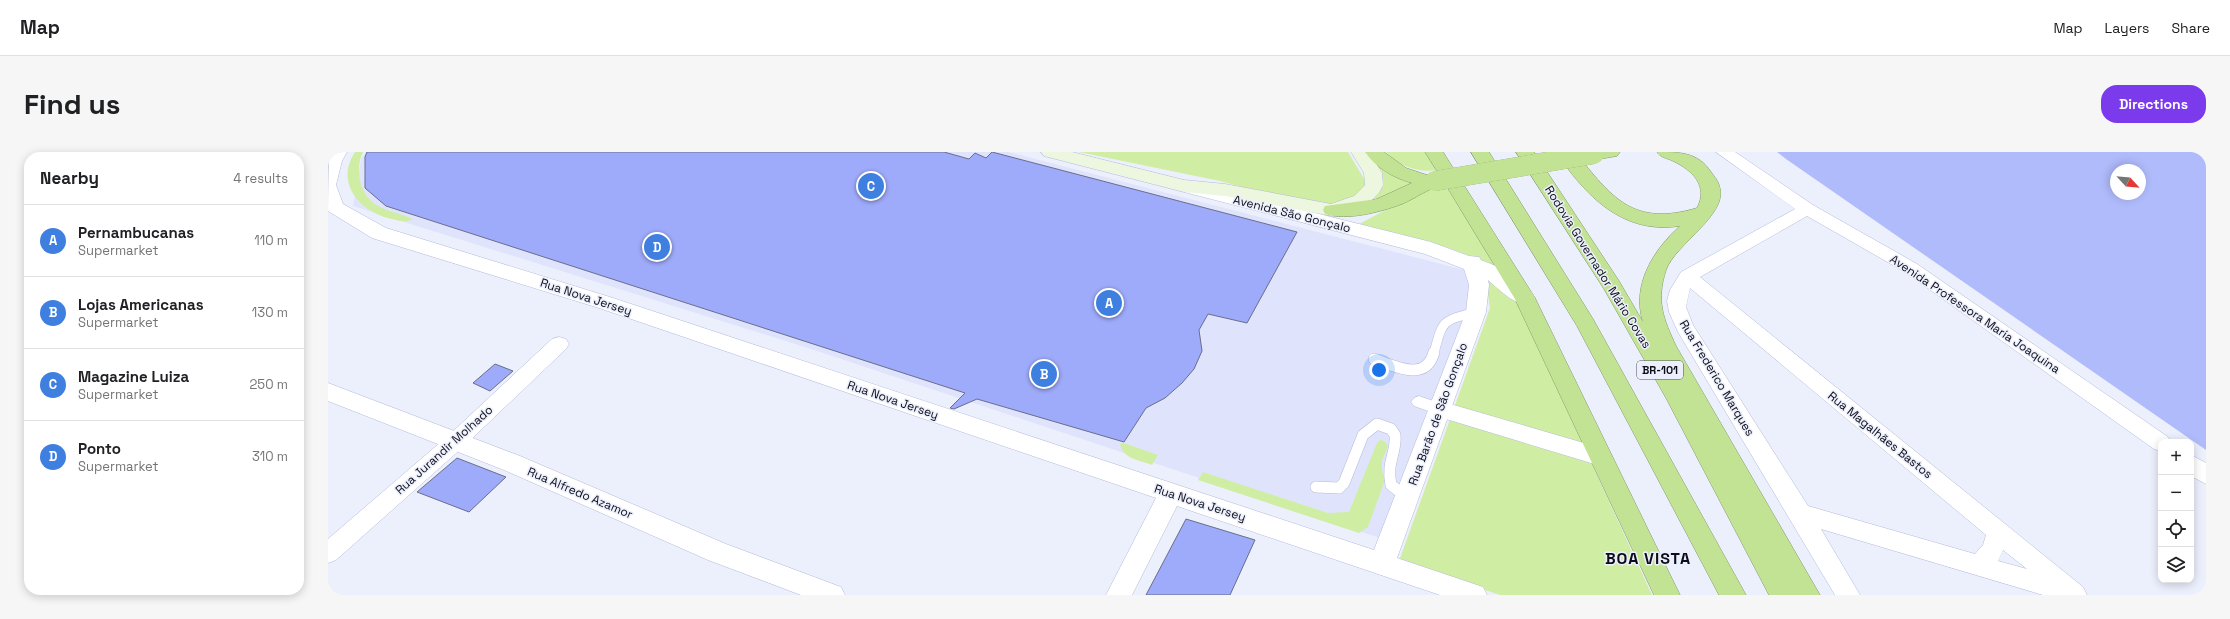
<!DOCTYPE html>
<meta charset="utf-8">
<style>
:root{--surface:#fff;--page:#f6f6f6;--text:#202124;--muted:#757577;--line:#e0e0e0;--accent:#7c3aed}
body{margin:0;font-family:"Space Grotesk",sans-serif;background:var(--page);color:var(--text)}
.controls{position:absolute;right:12px;bottom:12px;display:grid;overflow:hidden;border-radius:8px;box-shadow:0 2px 10px #0003}
.controls button{width:36px;height:36px;display:grid;place-items:center;padding:0;border:0;border-bottom:1px solid var(--line);background:var(--surface);color:var(--text);font:20px sans-serif}
.compass{position:absolute;left:1782px;top:12px;width:36px;height:36px;border-radius:50%;background:var(--surface);box-shadow:0 2px 10px #0003;rotate:116deg}
.you{position:absolute;left:1051px;top:218px;width:14px;height:14px;margin:-10px;border:3px solid #fff;border-radius:50%;background:#1a73e8;box-shadow:0 0 0 6px #1a73e833}
.badge{display:grid;place-items:center;width:26px;height:26px;border-radius:50%;background:var(--accent);color:#fff;font-size:13px;font-weight:700}
.pin{position:absolute;translate:-50% -50%;border:2px solid #fff;box-shadow:0 1px 4px #0006}
.list{margin:0;padding:0;list-style:none}
h2{display:flex;justify-content:space-between;align-items:center;height:52px;margin:0;padding:0 16px;font-size:17px}
h2 small{font-size:13px;font-weight:400;color:var(--muted)}
.list li{display:grid;grid-template-columns:26px 1fr auto;gap:12px;align-items:center;box-sizing:border-box;height:72px;padding:0 16px;border-top:1px solid var(--line)}
.list b{display:block;font-size:15px;white-space:nowrap}
.list p{margin:0;font-size:13px;white-space:nowrap;color:var(--muted)}
.list em{font-size:13px;font-style:normal;color:var(--muted)}
.icon{flex:none;width:22px;height:22px;fill:none;stroke:currentColor;stroke-width:2;stroke-linecap:round;stroke-linejoin:round}
.map{position:relative;flex:none;width:1878px;height:443px;overflow:hidden;border-radius:16px}
header{display:flex;align-items:center;gap:24px;box-sizing:border-box;height:56px;padding:0 20px;background:var(--surface);border-bottom:1px solid var(--line)}
header strong{font-size:19px}
nav{display:flex;gap:22px;margin-inline-start:auto;font-size:14px}
.intro{display:flex;align-items:center;justify-content:space-between;box-sizing:border-box;height:96px;padding:0 24px}
h1{margin:0;font-size:28px}
.button{padding:10px 18px;border-radius:16px;background:var(--accent);color:#fff;font-size:14px;font-weight:700}
main{display:flex;gap:24px;padding:0 24px}
aside{flex:1;background:var(--surface);border-radius:16px;box-shadow:0 2px 10px #0003}
.map>svg:first-child{display:block}
.built{fill:#dfe4fc}
.green{fill:#cfeea3}
.water{fill:#b0bbfc;fill-rule:evenodd}
.building{fill:#9eaafa;stroke:#696e8b}
.lines{fill:none;stroke-linecap:round;stroke-linejoin:round}
.service-far1-casing{stroke:#b4bada;stroke-width:10}
.service-casing{stroke:#b4bada;stroke-width:12}
.pedestrian-casing{stroke:#b4bada;stroke-width:1}
.minor-casing{stroke:#b4bada;stroke-width:1}
.tertiary-casing{stroke:#b4bada;stroke-width:1}
.secondary-casing{stroke:#b4bada;stroke-width:1}
.motorway-casing{stroke:#829869;stroke-width:1}
.service-far1{stroke:#fff;stroke-width:9}
.service{stroke:#fff;stroke-width:11}
.pedestrian{fill:#fff;fill-rule:evenodd}
.minor{fill:#fff;fill-rule:evenodd}
.tertiary{fill:#fff;fill-rule:evenodd}
.secondary{fill:#edf7df;fill-rule:evenodd}
.motorway{fill:#c2e394;fill-rule:evenodd}
.motorway-bridge-casing{stroke:#829869;stroke-width:20;stroke-linecap:butt}
.motorway-bridge{stroke:#c2e394;stroke-width:20}
.labels{text-anchor:middle;dominant-baseline:central;stroke-width:3;stroke-linejoin:round;paint-order:stroke}
.shield{fill:#eceffc;stroke:#4f515c;stroke-width:1}
.shield-label{font-size:11px;font-weight:bold;fill:#0c0d18}
.street-label{font-size:12px;fill:#0c0d18;stroke:#eceffc}
.district-label{font-size:16px;font-weight:bold;letter-spacing:1px;fill:#0c0d18;stroke:#eceffc}
</style>
<header>
<strong>Map</strong>
<nav><a>Map</a><a>Layers</a><a>Share</a></nav>
</header>
<div class="intro"><h1>Find us</h1><a class="button">Directions</a></div>
<main>
<aside>
<h2>Nearby<small>4 results</small></h2>
<ul class="list">
<li><span class="badge" style="background:#3f7fe0">A</span><div><b>Pernambucanas</b><p>Supermarket</p></div><em>110 m</em></li>
<li><span class="badge" style="background:#3f7fe0">B</span><div><b>Lojas Americanas</b><p>Supermarket</p></div><em>130 m</em></li>
<li><span class="badge" style="background:#3f7fe0">C</span><div><b>Magazine Luiza</b><p>Supermarket</p></div><em>250 m</em></li>
<li><span class="badge" style="background:#3f7fe0">D</span><div><b>Ponto</b><p>Supermarket</p></div><em>310 m</em></li>
</ul>
</aside>
<div class="map">
<svg width="1878" height="443" viewBox="0 0 1878 443">
<rect width="100%" height="100%" fill="#eceffc"/>
<path class="built" d="M 38,0 L 680,0 L 1152,122 L 1061,389 L 477,195 L 25,54 L 33,7 Z"/>
<path class="green" d="M 27,0 L 35,0 C 26,18 32,46 52,55 C 62,60 74,62 85,67 C 77,71 72,69 64,67 C 33,61 6,32 27,0 Z
M 751,0 L 1020,0 L 1038,30 L 1036,39 L 1008,54 L 946,44 L 892,29 Z
M 1058,0 L 1099,0 L 1111,18 C 1090,21 1072,15 1058,0 Z
M 1044,7 L 1089,30 L 1048,47 L 1047,45 L 1056,33 L 1054,19 Z
M 1117,33 L 1171,118 L 1145,105 L 1118,95 L 1031,72 L 1094,39 Z
M 1157,124 L 1189,149 L 1324,443 L 1172,443 L 1071,409 L 1162,156 Z
M 1052,288 L 1056,289 L 1060,294 L 1054,309 L 1054,318 L 1057,328 L 1040,375 L 1031,381 L 870,328 L 875,320 L 1000,361 L 1021,360 L 1049,291 Z
M 796,291 L 830,303 L 824,313 C 811,308 795,307 792,292 Z"/>
<path class="water" d="M 1449,0 L 1878,0 L 1878,298 L 1458,7 ZM 1788,18 L 1812,18 L 1812,42 L 1788,42 Z"/>
<path class="building" d="M 39,0 L 616,0 L 641,7 L 647,1 L 658,6 L 664,0 L 969,80 L 919,171 L 880,162 L 871,178 L 874,199 L 866,217 L 854,231 L 837,246 L 818,256 L 796,290 L 649,247 L 626,257 L 622,256 L 637,241 L 58,54 L 37,36 L 37,5 Z
M 167,212 L 185,219 L 162,239 L 145,231 Z
M 129,306 L 178,325 L 141,360 L 89,340 Z
M 858,367 L 927,388 L 902,443 L 818,443 Z"/>
<g class="lines">
<defs>
<path id="service-far1" d="M 1106,201 C 1115,167 1114,169 1148,160"/>
<path id="service" d="M 1046,207 C 1067,214 1098,231 1106,200
M 988,335 L 1011,336 L 1016,331 L 1035,283 L 1049,272 L 1063,277 L 1067,283 C 1069,300 1058,310 1063,333 L 1079,345"/>
<path id="pedestrian" d="M 1091,244 L 1117,253 L 1120,257 L 1117,261 L 1112,263 L 1086,254 L 1083,250 L 1086,246 Z"/>
<path id="minor" d="M 1388,0 L 1407,0 L 1485,53 L 1589,112 L 1840,285 L 1843,290 L 1833,290 L 1833,299 L 1826,297 L 1577,120 L 1479,64 L 1372,125 L 1755,435 L 1759,443 L 1715,443 L 1493,377 L 1532,443 L 1507,443 L 1350,180 L 1341,160 L 1339,149 L 1342,138 L 1353,120 L 1467,57 ZM 1362,136 L 1658,383 L 1655,393 L 1647,402 L 1480,354 L 1365,173 L 1358,155 ZM 1675,398 L 1699,417 L 1670,409 Z
M 231,185 L 238,187 L 241,192 L 238,197 L 135,295 L 8,408 L 0,411 L 0,387 L 121,283 L 224,187 Z
M 1112,249 L 1273,296 L 1281,299 L 1284,305 L 1281,311 L 1273,314 L 1105,263 L 1102,257 L 1105,251 Z
M 1863,303 L 1878,311 L 1878,332 L 1863,324 Z"/>
<path id="tertiary" d="M 1,0 L 19,0 L 14,9 L 8,33 L 15,52 L 58,76 L 285,146 L 1046,398 L 1138,160 L 1141,133 L 1136,117 L 1097,102 L 856,40 L 854,36 L 856,32 L 863,30 L 1103,90 L 1141,104 L 1151,105 L 1153,108 L 1168,114 L 1204,141 L 1207,146 L 1204,151 C 1188,156 1172,138 1160,128 L 1161,133 L 1158,160 L 1069,406 L 1155,435 L 1159,443 L 1112,443 L 849,354 L 804,443 L 778,443 L 828,346 L 271,156 L 44,86 L 0,59 Z
M 0,231 L 192,304 L 398,392 L 513,435 L 517,443 L 473,443 L 380,408 L 176,318 L 0,249 Z"/>
<path id="secondary" d="M 713,0 L 744,0 L 856,28 L 897,32 L 1003,52 L 1026,44 L 1037,33 L 1036,21 L 1023,0 L 1041,0 L 1054,21 L 1055,33 L 1051,41 L 1040,52 L 1004,64 L 897,44 L 856,40 L 716,4 Z"/>
<path id="motorway" d="M 1037,0 L 1056,0 L 1078,16 L 1099,23 L 1112,24 L 1097,0 L 1115,0 L 1207,146 L 1352,443 L 1326,443 L 1187,147 L 1116,30 L 1114,33 C 1099,37 1088,46 1074,52 C 1052,60 1020,69 997,62 L 995,58 L 997,54 L 1049,47 L 1084,31 C 1066,26 1048,16 1037,0 Z
M 1143,0 L 1161,0 L 1265,167 L 1418,443 L 1391,443 L 1249,174 Z
M 1188,0 L 1206,0 L 1291,129 L 1315,170 C 1303,133 1326,97 1352,74 C 1294,83 1257,43 1228,0 L 1247,0 C 1284,46 1305,75 1369,56 C 1381,34 1364,18 1345,9 C 1339,6 1333,6 1329,0 C 1351,0 1370,0 1383,20 C 1386,24 1390,29 1391,33 C 1403,61 1347,92 1338,118 C 1328,149 1335,166 1348,194 L 1492,443 L 1441,443 L 1338,246 L 1276,137 Z
M 1258,0 L 1292,0 L 1289,4 L 1266,8 L 1260,6 L 1257,2 Z"/>
</defs>
<use href="#service-far1" class="service-far1-casing"/>
<use href="#service" class="service-casing"/>
<use href="#pedestrian" class="pedestrian-casing"/>
<use href="#minor" class="minor-casing"/>
<use href="#tertiary" class="tertiary-casing"/>
<use href="#secondary" class="secondary-casing"/>
<use href="#motorway" class="motorway-casing"/>
<use href="#service-far1" class="service-far1"/>
<use href="#service" class="service"/>
<use href="#pedestrian" class="pedestrian"/>
<use href="#minor" class="minor"/>
<use href="#tertiary" class="tertiary"/>
<use href="#secondary" class="secondary"/>
<use href="#motorway" class="motorway"/>
<defs>
<path id="motorway-bridge" d="M 1107,29 L 1266,2"/>
</defs>
<use href="#motorway-bridge" class="motorway-bridge-casing"/>
<use href="#motorway-bridge" class="motorway-bridge"/>
</g>
<g class="labels">
<rect class="shield" x="1309" y="209" width="46" height="18" rx="3"/>
<g class="shield-label">
<text x="1332" y="218">BR-101</text>
</g>
<g class="street-label">
<text transform="translate(964 62) rotate(14)">Avenida São Gonçalo</text>
<text transform="translate(1270 115) rotate(58)">Rodovia Governador Mário Covas</text>
<text transform="translate(258 145) rotate(18)">Rua Nova Jersey</text>
<text transform="translate(1647 162) rotate(34)">Avenida Professora Maria Joaquina</text>
<text transform="translate(1389 226) rotate(59)">Rua Frederico Marques</text>
<text transform="translate(565 248) rotate(19)">Rua Nova Jersey</text>
<text transform="translate(1110 262) rotate(-70)">Rua Barão de São Gonçalo</text>
<text transform="translate(1552 283) rotate(39)">Rua Magalhães Bastos</text>
<text transform="translate(116 298) rotate(-42)">Rua Jurandir Molhado</text>
<text transform="translate(252 341) rotate(23)">Rua Alfredo Azamor</text>
<text transform="translate(872 351) rotate(18)">Rua Nova Jersey</text>
</g>
<g class="district-label">
<text x="1320" y="406">BOA VISTA</text>
</g>
</g>
</svg>
<div class="controls">
<button>+</button>
<button>−</button>
<button><svg class="icon" aria-label="locate" viewBox="0 0 24 24"><circle cx="12" cy="12" r="6"/><path d="M12 2v4M12 18v4M2 12h4M18 12h4"/></svg></button>
<button><svg class="icon" aria-label="layers" viewBox="0 0 24 24"><path d="M12 4l9 5-9 5-9-5zM3 14l9 5 9-5"/></svg></button>
</div>
<svg class="compass" viewBox="-18 -18 36 36"><path d="M0-13l5 13h-10z" fill="#e53935"/><path d="M0 13l5-13h-10z" fill="#757577"/></svg>
<div class="you"></div>
<div class="pin badge" style="left:781px;top:151px;background:#3f7fe0">A</div>
<div class="pin badge" style="left:716px;top:222px;background:#3f7fe0">B</div>
<div class="pin badge" style="left:543px;top:34px;background:#3f7fe0">C</div>
<div class="pin badge" style="left:329px;top:95px;background:#3f7fe0">D</div>
</div>
</main>
